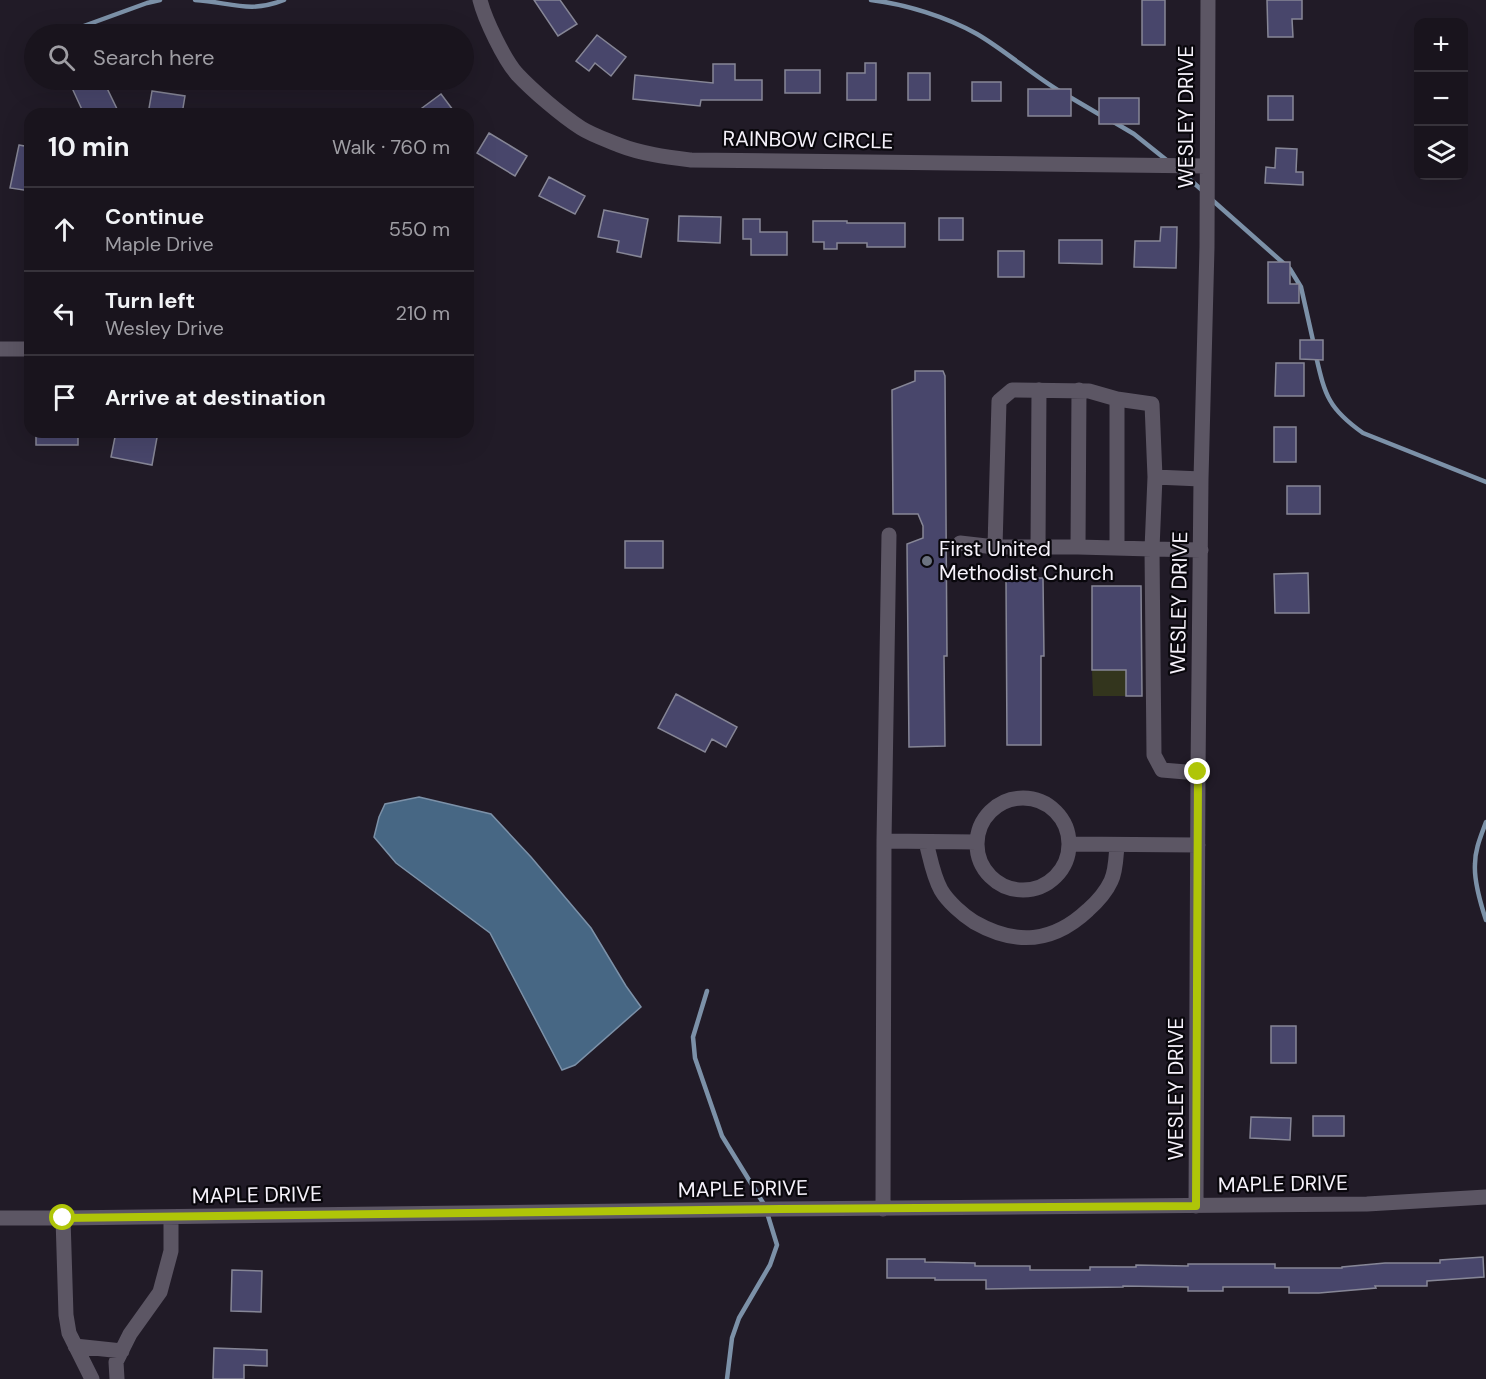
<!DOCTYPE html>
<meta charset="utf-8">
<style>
:root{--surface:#19141d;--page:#221d26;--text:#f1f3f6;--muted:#9f9ea4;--line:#37333b}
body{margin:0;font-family:"DM Sans",sans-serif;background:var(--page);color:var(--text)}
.controls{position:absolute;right:18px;top:18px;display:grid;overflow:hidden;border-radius:12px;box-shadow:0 6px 24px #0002}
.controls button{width:54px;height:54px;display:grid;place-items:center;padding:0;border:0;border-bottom:2px solid var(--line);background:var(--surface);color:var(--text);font:30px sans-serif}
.stop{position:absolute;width:18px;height:18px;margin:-14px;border:4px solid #afc508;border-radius:50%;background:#fff}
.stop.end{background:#afc508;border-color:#fff;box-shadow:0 2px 6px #0008}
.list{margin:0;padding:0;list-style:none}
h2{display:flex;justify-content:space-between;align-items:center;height:78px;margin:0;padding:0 24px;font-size:26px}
h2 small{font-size:20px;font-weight:400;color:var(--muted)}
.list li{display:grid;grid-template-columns:39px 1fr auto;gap:18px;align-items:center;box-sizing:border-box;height:84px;padding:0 24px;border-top:2px solid var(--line)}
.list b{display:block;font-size:22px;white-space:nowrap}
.list p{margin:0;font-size:20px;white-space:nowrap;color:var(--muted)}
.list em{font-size:20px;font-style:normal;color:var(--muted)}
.icon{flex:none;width:33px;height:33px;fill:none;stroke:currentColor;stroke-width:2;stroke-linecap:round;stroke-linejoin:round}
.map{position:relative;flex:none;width:1486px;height:1379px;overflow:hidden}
.search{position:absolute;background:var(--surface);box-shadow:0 6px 24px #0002;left:24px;top:24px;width:450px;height:66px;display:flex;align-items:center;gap:15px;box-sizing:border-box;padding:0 21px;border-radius:33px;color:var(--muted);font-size:22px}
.panel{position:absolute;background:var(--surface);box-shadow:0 6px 24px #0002;left:24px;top:108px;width:450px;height:330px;border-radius:18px}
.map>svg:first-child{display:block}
.green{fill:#33351d}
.water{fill:#476784;stroke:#7c91a8;stroke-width:1.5}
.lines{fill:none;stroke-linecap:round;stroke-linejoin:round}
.stream{stroke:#7c91a8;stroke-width:4.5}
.building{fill:#48466b;stroke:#868696;stroke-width:1.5}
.minor{stroke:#5c5664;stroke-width:15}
.route{stroke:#afc508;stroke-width:8}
.worship-dot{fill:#6b7280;stroke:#09070c;stroke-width:2}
.labels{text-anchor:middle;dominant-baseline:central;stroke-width:4.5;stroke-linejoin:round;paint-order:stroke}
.street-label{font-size:21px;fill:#f6f2fb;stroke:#09070c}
.poi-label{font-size:21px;fill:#f6f2fb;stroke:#09070c;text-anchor:start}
</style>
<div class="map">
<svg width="1486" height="1379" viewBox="0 0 1486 1379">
<rect width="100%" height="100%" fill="#211b27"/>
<path class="green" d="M 1092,670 L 1126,670 L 1126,696 L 1093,696 Z"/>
<path class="water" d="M 419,797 L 491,814 L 531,857 L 591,928 L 626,986 L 641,1007 L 575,1065 L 562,1070 L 490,933 L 396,863 L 374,837 L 379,817 L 385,804 Z"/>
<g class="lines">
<path class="stream" d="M 195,0 C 230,2 249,14 284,0
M 871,0 C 905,4 947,17 977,34 C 1006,51 1031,74 1061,92
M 70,31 L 147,3 L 160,0
M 1068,96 L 1102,116
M 1112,121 L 1134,134 L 1169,162
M 1180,171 L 1203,191
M 1211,199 L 1290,269 L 1301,287 L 1314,345
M 1316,356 C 1325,396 1329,409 1363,433 L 1486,482
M 1486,822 C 1481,836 1475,849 1475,864 C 1474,879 1481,905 1486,920
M 707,991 L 693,1037 L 695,1058 L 722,1136 L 765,1206 L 777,1245 L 770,1265 L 739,1318 L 732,1338 L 727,1379"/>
</g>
<path class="building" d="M 534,0 L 560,0 L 577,24 L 558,36 Z
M 1142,0 L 1165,0 L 1165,45 L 1142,45 Z
M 1267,0 L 1302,0 L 1302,19 L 1292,19 L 1293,37 L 1268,37 Z
M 597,35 L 626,57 L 611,76 L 595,63 L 589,71 L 576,61 Z
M 865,63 L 876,63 L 876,100 L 847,100 L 847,73 L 865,73 Z
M 713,64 L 735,64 L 735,80 L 762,80 L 762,100 L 701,100 L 700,106 L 633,99 L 635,75 L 713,83 Z
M 785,70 L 820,70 L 820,93 L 785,93 Z
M 908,73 L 930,73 L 930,100 L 908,100 Z
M 78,80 L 103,80 L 117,109 L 106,114 L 84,114 L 72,88 L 81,84 Z
M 972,82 L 1001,82 L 1001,101 L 972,101 Z
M 1028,89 L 1071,89 L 1071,116 L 1028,116 Z
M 152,91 L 185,96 L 182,114 L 148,114 Z
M 441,94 L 456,114 L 414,114 Z
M 1268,96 L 1293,96 L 1293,120 L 1268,120 Z
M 1099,98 L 1139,98 L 1139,124 L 1099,124 Z
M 489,133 L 527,156 L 515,176 L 477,153 Z
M 19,145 L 30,147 L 30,191 L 10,188 Z
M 1276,148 L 1297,149 L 1296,172 L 1303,172 L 1303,185 L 1265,183 L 1266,167 L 1275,168 Z
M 549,177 L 585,196 L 575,214 L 539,196 Z
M 604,210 L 648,219 L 641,257 L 617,252 L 619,241 L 598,237 Z
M 679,216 L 721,217 L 720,243 L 678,241 Z
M 939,218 L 963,218 L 963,240 L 939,240 Z
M 743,219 L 760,219 L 760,232 L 787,232 L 787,255 L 751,255 L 751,239 L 743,239 Z
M 813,221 L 847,221 L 847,223 L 905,223 L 905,247 L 867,247 L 867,243 L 837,243 L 837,249 L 824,249 L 824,242 L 813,242 Z
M 1161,227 L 1177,227 L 1176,268 L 1134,267 L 1135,241 L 1160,241 Z
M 1059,240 L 1102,240 L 1102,264 L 1059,263 Z
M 998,251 L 1024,251 L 1024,277 L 998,277 Z
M 1268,262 L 1290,262 L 1290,284 L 1299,284 L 1299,303 L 1268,303 Z
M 1300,340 L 1323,340 L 1323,360 L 1300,359 Z
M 1276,363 L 1304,363 L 1304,396 L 1275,396 Z
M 915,371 L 943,371 L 945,376 L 947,656 L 944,656 L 945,746 L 909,747 L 907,544 L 923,538 L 923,526 L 918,514 L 893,514 L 892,390 L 915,381 Z
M 1274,427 L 1296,427 L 1296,462 L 1274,462 Z
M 36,432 L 78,432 L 78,445 L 36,445 Z
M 116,432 L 158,432 L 152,465 L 111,457 Z
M 1287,486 L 1320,486 L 1320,514 L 1287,514 Z
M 625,541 L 663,541 L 663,568 L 625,568 Z
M 1308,573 L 1309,613 L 1275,613 L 1274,574 Z
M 1006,578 L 1043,578 L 1044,656 L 1041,656 L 1041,745 L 1007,745 Z
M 1092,586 L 1141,586 L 1142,696 L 1126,696 L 1126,670 L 1092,670 Z
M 676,694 L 737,727 L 726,747 L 712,739 L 705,752 L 658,728 Z
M 1271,1026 L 1296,1026 L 1296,1063 L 1271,1063 Z
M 1313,1116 L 1344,1116 L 1344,1136 L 1313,1136 Z
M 1251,1117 L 1291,1118 L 1290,1140 L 1250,1138 Z
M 1483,1257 L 1484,1277 L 1427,1281 L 1427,1286 L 1375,1286 L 1376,1288 L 1319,1293 L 1289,1293 L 1289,1287 L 1223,1287 L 1223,1291 L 1188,1291 L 1188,1287 L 1123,1286 L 1123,1287 L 986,1289 L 986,1280 L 935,1280 L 935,1278 L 887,1278 L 887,1259 L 925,1259 L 925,1262 L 975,1263 L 975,1266 L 1030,1266 L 1030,1270 L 1090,1270 L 1090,1267 L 1136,1267 L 1136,1265 L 1188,1266 L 1188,1264 L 1275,1264 L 1275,1268 L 1342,1268 L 1342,1267 L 1385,1263 L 1440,1263 L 1440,1260 Z
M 232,1270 L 262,1271 L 261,1312 L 231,1311 Z
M 214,1348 L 267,1350 L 267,1366 L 244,1365 L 244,1379 L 213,1379 Z"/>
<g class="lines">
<path class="minor" d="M 480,0 C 485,20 504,59 517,74 C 533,91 561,115 581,128 C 592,135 607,140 619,145 C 642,154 667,157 691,160 L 1206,166
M 0,349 L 30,349
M 960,543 L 995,547 L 1078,547 L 1152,549 L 1154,755 L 1162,770 L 1198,773
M 995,547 L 999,401 L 1012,390 L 1089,391 L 1117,399 L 1152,404 L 1155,477
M 1038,547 L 1039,390
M 1078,547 L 1079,390
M 1117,548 L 1117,399
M 1201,550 L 1152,549 L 1155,477 L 1201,479
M977 844a46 46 0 1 1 92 0a46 46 0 1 1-92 0Z
M 884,841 L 889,535
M 926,842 C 930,857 933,876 941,890 C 948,902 963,915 974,922 C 1016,946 1053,943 1088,910 C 1097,902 1106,892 1111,881 C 1116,871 1116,856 1117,845
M 1069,844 L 1198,845
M 1196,1206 L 1198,773 L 1201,479 L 1207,247 L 1208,0
M 883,1209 L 884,841 L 977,842
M 0,1218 L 63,1218 L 781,1209 L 1367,1204 L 1486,1197
M 63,1218 L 66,1315 L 69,1333 L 92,1379
M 75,1346 L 122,1351
M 117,1379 L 116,1362 L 130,1334 L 160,1292 L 171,1251 L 171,1217"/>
</g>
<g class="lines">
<path class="route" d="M 63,1218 L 781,1209 L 1196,1206 L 1198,772"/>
</g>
<circle class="worship-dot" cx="927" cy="561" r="6"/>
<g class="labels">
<g class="street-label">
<text transform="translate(1186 117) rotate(-90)">WESLEY DRIVE</text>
<text transform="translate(808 140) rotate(1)">RAINBOW CIRCLE</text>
<text transform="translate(1179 603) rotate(-89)">WESLEY DRIVE</text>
<text transform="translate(1176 1089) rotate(-90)">WESLEY DRIVE</text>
<text transform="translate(1283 1184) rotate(-1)">MAPLE DRIVE</text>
<text transform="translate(743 1189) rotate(-1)">MAPLE DRIVE</text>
<text transform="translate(257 1195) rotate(-1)">MAPLE DRIVE</text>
</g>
<g class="poi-label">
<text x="939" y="549">First United<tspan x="939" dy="24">Methodist Church</tspan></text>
</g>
</g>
</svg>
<div class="controls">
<button>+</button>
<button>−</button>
<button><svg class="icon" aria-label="layers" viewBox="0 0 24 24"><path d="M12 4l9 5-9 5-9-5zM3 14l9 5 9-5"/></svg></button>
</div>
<div class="stop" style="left:63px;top:1218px"></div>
<div class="stop end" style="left:1198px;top:772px"></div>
<div class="search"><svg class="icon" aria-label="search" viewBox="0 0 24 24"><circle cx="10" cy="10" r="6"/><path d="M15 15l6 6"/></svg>Search here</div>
<section class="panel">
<h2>10 min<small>Walk · 760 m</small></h2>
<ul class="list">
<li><svg class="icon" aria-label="ahead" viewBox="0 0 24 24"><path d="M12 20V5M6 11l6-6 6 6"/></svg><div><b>Continue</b><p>Maple Drive</p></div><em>550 m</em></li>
<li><svg class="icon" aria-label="left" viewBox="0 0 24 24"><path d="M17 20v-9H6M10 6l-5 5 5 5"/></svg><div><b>Turn left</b><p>Wesley Drive</p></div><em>210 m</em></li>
<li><svg class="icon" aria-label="arrive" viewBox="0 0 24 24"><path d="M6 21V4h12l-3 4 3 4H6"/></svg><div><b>Arrive at destination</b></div></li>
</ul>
</section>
</div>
